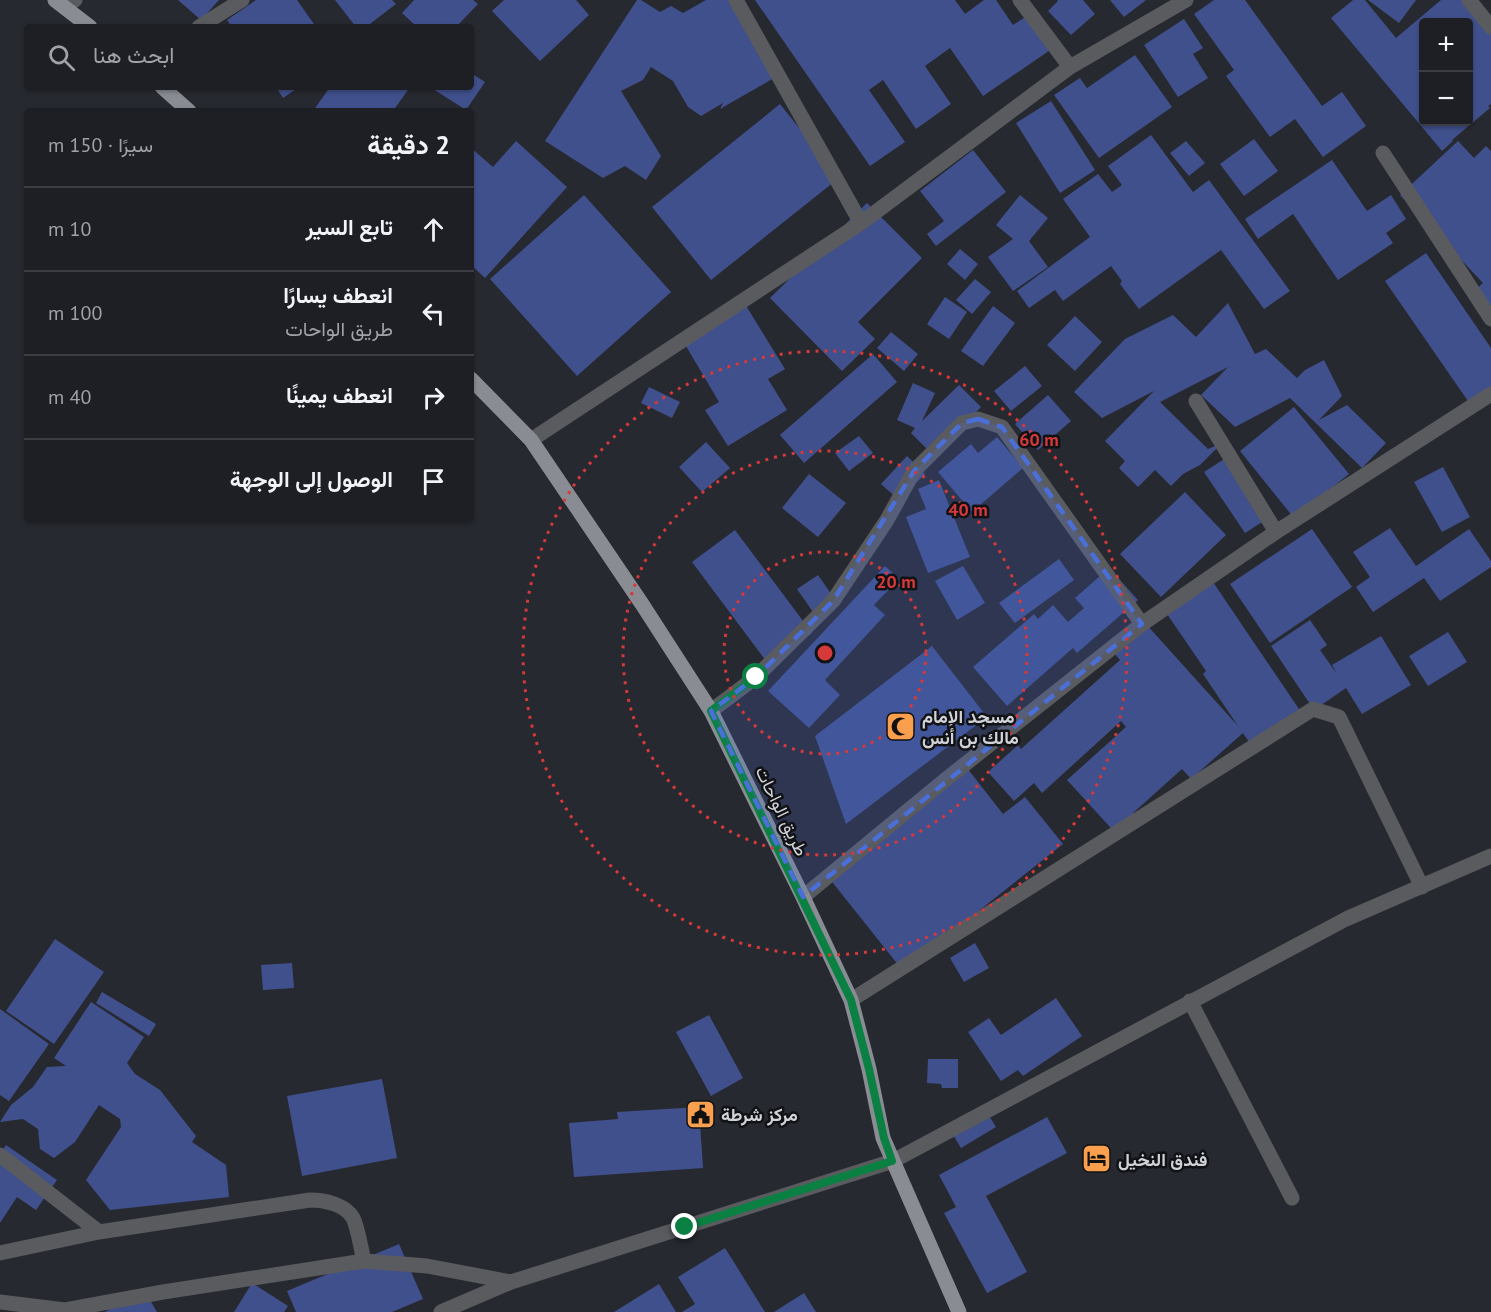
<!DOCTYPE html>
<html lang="ar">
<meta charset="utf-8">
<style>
:root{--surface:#1d1f24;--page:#25272c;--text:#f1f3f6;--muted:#a0a2a6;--line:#3b3d41}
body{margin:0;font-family:"PT Sans",Vazirmatn,sans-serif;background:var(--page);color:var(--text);direction:rtl}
.controls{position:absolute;right:18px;top:18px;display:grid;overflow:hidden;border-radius:6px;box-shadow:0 2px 4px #0004}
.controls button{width:54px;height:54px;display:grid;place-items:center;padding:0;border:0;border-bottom:2px solid var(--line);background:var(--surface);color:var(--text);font:30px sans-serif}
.stop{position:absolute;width:18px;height:18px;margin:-14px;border:4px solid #0b8043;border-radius:50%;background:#fff}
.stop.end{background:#0b8043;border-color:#fff;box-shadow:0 2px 6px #0008}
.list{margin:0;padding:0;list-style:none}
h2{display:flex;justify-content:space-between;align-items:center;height:78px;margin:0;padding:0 24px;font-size:26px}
h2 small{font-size:20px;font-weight:400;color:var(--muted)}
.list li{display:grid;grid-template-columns:39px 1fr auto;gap:18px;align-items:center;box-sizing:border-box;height:84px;padding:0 24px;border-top:2px solid var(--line)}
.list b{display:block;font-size:22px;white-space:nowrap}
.list p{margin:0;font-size:20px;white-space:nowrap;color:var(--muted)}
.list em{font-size:20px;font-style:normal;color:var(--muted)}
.icon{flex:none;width:33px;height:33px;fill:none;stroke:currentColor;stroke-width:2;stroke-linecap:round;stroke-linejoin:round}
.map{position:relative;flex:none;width:1491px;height:1312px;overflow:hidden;direction:ltr}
.search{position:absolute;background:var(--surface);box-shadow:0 2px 4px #0004;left:24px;top:24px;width:450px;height:66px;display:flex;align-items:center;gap:15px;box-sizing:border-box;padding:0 21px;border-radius:6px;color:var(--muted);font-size:22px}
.panel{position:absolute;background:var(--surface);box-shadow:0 2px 4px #0004;left:24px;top:108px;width:450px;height:414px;border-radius:6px;direction:rtl}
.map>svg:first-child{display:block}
.building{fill:#40508c;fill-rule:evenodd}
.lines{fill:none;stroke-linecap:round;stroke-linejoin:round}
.minor{stroke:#5a5b5f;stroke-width:15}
.major{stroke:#898c93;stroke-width:15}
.route{stroke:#0b8043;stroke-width:8}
.marked{fill:#4a6fd8;fill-opacity:0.2;stroke:#4a6fd8;stroke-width:4.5;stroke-dasharray:12 8;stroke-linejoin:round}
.ring{fill:none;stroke:#d5393a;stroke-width:3;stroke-dasharray:3 6}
.labels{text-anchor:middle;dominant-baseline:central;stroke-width:5;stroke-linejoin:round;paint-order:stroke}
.poi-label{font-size:18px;font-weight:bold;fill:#d0d2d7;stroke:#111215;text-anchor:start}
.street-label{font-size:18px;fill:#d0d2d7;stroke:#111215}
.centre{fill:#d5393a;stroke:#111215;stroke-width:3}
.ring-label{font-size:18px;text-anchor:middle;font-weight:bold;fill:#d5393a;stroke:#111215;stroke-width:5;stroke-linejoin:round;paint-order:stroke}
</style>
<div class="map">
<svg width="1491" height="1312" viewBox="0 0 1491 1312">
<rect width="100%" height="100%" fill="#272930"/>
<path class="building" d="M 178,0 L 219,0 L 201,20 Z
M 256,0 L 297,0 L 316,27 L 232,27 L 227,20 Z
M 335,0 L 392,0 L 396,4 L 366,27 L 356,27 Z
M 414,0 L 473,0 L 478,4 L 456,27 L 417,27 L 402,13 Z
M 504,0 L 576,0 L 589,15 L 540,61 L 492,11 Z
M 637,0 L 641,0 L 660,12 L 671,6 L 683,13 L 706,0 L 730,0 L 774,78 L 720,109 L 723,103 L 701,116 L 688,107 L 673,81 L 651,67 L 643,80 L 621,91 L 661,156 L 646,180 L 625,166 L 603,178 L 545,141 Z
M 755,0 L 955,0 L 965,14 L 984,0 L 996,0 L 1013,25 L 1033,12 L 1056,46 L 983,96 L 950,48 L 925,66 L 951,104 L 916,129 L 883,80 L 869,90 L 905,142 L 870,166 Z
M 1057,0 L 1083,0 L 1095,14 L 1071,35 L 1048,11 L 1058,1 Z
M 1110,0 L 1146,0 L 1124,17 Z
M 1214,0 L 1245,0 L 1322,106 L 1342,92 L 1366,126 L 1323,157 L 1295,119 L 1270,137 L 1226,76 L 1234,70 L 1194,14 Z
M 1353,0 L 1365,0 L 1396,38 L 1441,0 L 1473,0 L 1491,21 L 1491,104 L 1488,106 L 1490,108 L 1452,140 L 1453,141 L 1442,151 L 1331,18 ZM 1424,22 L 1468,22 L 1468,122 L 1424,122 Z
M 1368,0 L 1416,0 L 1399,23 Z
M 1184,19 L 1203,48 L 1193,54 L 1208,78 L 1178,97 L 1144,45 Z
M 1135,55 L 1172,107 L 1099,158 L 1054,95 L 1080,78 L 1087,88 Z
M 471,73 L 485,82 L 466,110 L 433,89 L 434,87 L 471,87 Z
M 276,87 L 299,87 L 283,98 Z
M 330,87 L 410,87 L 393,111 L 313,111 Z
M 1051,101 L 1095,170 L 1060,193 L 1016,123 Z
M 780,104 L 839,178 L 711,280 L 652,207 Z
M 1151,135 L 1193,192 L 1209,180 L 1290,291 L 1264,309 L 1221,250 L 1139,309 L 1120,284 L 1122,281 L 1111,266 L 1063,301 L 1055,290 L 1029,308 L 1017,291 L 1090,237 L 1063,199 L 1098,174 L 1112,192 L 1122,185 L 1108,166 Z
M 1254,139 L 1278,171 L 1244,196 L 1220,164 Z
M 516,141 L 567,187 L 485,278 L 471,265 L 471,148 L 493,167 Z
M 1186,141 L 1205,163 L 1189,176 L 1170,153 Z
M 1458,141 L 1474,158 L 1486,146 L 1491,151 L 1491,307 L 1475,290 L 1483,283 L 1400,195 Z
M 973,150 L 1006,192 L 936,246 L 927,234 L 944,221 L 920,191 Z
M 1332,160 L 1367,211 L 1391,195 L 1406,219 L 1386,233 L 1393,243 L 1338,280 L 1293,214 L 1258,239 L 1245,219 Z
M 584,195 L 671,292 L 577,376 L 490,279 Z
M 1020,195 L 1048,218 L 1029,241 L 1048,267 L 1013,291 L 988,257 L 1013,239 L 996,225 Z
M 867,203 L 922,258 L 858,322 L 875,339 L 842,371 L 770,298 Z
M 960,249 L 978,264 L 965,280 L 947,264 Z
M 1426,253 L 1491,348 L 1491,390 L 1470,404 L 1385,281 Z
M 975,279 L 991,292 L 972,314 L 956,300 Z
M 945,297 L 967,312 L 949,339 L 927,324 Z
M 1228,303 L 1255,354 L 1266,349 L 1297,378 L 1305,370 L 1324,360 L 1342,396 L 1319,420 L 1347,405 L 1386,443 L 1362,468 L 1290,398 L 1235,427 L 1201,395 L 1228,367 L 1160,402 L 1208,449 L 1222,443 L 1200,465 L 1183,474 L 1171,486 L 1155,470 L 1138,487 L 1119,468 L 1125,461 L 1105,441 L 1154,391 L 1102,418 L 1074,392 L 1125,339 L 1173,315 L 1196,337 Z
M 745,304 L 785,369 L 768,379 L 787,410 L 728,446 L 705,410 L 719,402 L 683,341 Z
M 993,306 L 1015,323 L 983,366 L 961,351 Z
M 1075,316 L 1102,342 L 1075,371 L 1047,345 Z
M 891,332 L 918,354 L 904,371 L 877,348 Z
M 873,354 L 897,382 L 804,463 L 780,435 Z
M 1025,366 L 1042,386 L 1011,411 L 994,391 Z
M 913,383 L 935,393 L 922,421 L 959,385 L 981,407 L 933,455 L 911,433 L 915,428 L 897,420 Z
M 649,387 L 680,402 L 672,418 L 641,403 Z
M 1048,395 L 1071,421 L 1038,450 L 1015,424 Z
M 1294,407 L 1349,474 L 1294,518 L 1240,451 Z
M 859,436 L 873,453 L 849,471 L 835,453 Z
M 997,437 L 1023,468 L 972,512 L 938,472 L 971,444 L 978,453 Z
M 706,442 L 730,468 L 702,492 L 679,467 Z
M 1232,454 L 1273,515 L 1245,533 L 1204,472 Z
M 907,456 L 925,474 L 899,500 L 881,484 Z
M 1443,467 L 1470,517 L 1442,532 L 1414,482 Z
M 809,474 L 846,503 L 818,537 L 782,508 Z
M 939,480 L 970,557 L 928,573 L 906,517 L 926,509 L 918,489 Z
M 1185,492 L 1226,535 L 1161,597 L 1120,554 Z
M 1390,528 L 1416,566 L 1469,529 L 1491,561 L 1491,567 L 1440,601 L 1424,578 L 1373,612 L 1356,587 L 1370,577 L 1353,552 Z
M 1312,529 L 1352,587 L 1270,643 L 1230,584 Z
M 735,530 L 812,633 L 769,665 L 692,562 Z
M 1059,559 L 1074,580 L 1015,623 L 999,603 Z
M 885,566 L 899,579 L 874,605 L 885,615 L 825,680 L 840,695 L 809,728 L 768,691 Z
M 963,566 L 985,603 L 957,620 L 935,581 Z
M 1109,568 L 1138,600 L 1077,653 L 1073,648 L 1007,706 L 973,667 L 1034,614 L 1038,619 L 1053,605 L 1068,622 L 1084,608 L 1075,598 Z
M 818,575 L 834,598 L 813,612 L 797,589 Z
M 1213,582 L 1303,715 L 1253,748 L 1243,733 L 1191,779 L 1182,769 L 1133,813 L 1139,820 L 1120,838 L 1067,780 L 1126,727 L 1121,721 L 1042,793 L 1034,783 L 1014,801 L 988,772 L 1018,745 L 1021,749 L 1120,660 L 1113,652 L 1145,623 L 1238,726 L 1203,674 L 1206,671 L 1167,614 Z
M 1310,620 L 1327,645 L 1320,650 L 1337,674 L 1332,665 L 1381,636 L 1411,685 L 1362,714 L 1346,688 L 1314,710 L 1271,646 Z
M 1448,632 L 1467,662 L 1428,686 L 1409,656 Z
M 932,646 L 987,717 L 846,824 L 815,736 Z
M 967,768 L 1003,814 L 1025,797 L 1063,844 L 903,971 L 829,878 Z
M 55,939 L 104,972 L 54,1044 L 6,1011 Z
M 975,943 L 989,968 L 964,982 L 950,958 Z
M 292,963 L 294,988 L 263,990 L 261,965 Z
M 102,992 L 156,1024 L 149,1036 L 96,1003 Z
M 1056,998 L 1082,1036 L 1023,1076 L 1018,1070 L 1001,1081 L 968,1032 L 989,1018 L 1001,1035 Z
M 91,1002 L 144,1037 L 127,1063 L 135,1074 L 160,1090 L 196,1136 L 192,1142 L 226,1165 L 229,1197 L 110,1210 L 86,1180 L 121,1127 L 120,1119 L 99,1105 L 75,1142 L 54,1158 L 40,1149 L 38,1129 L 23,1119 L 0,1122 L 11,1105 L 33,1087 L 47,1067 L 66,1066 L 54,1058 Z
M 0,1009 L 49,1044 L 9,1101 L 0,1095 Z
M 709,1015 L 743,1078 L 711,1096 L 676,1032 Z
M 928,1059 L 958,1059 L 958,1088 L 942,1088 L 941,1084 L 927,1083 Z
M 382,1079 L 397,1158 L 302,1176 L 287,1096 Z
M 699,1107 L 703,1168 L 574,1177 L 569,1123 L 618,1119 L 617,1112 Z
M 985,1109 L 996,1127 L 961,1148 L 950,1130 Z
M 1047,1117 L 1067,1153 L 986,1196 L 1027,1272 L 987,1293 L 944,1213 L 956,1207 L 939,1175 Z
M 6,1145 L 57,1180 L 36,1210 L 17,1197 L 0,1223 L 0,1154 Z
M 399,1244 L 423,1299 L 392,1312 L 296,1312 L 287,1291 Z
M 725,1248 L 765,1312 L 682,1312 L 695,1304 L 678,1277 Z
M 252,1283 L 288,1306 L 284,1312 L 234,1312 Z
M 659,1284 L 676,1312 L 614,1312 Z
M 144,1290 L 157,1312 L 105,1312 Z
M 804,1293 L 816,1312 L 774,1312 Z"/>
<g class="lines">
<path class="minor" d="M 736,0 L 861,223
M 1020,0 L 1070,67
M 1469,0 L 1491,27
M 64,7 L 75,0
M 199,27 L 242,0
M 1383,153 L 1491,319
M 1196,401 L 1276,532
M 531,440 L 861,223 L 1070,67 L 1186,0
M 711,711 L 756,677 L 833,601 L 887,520 L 914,471 L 962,423 L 978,419 L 1002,427 L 1142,624
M 803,897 L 945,780 L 1142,624 L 1276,532 L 1491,394
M 851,1000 L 1313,709 L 1339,717 L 1422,887
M 1190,1001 L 1292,1198
M 0,1155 L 99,1232
M 0,1253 L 99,1232 L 310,1200 C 324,1200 345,1204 353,1218 C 358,1228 361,1249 364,1261
M 0,1302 L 65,1310 L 163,1292 L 364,1261 L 427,1266 L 511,1282
M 441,1312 L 511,1282 L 893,1161 L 1346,919 L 1491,856"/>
<path class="major" d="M 55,0 L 90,27
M 162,87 L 189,111
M 471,379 L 531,440 L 642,604 L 711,711 L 803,897 L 851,1000 L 869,1069 L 883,1138 L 959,1312"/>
</g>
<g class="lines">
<path class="route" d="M 685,1227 L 892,1161 L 884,1138 L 869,1069 L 851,1000 L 711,711 L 756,677"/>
</g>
<path class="marked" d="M 978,419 L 1002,427 L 1142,624 L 803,897 L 711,711 L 756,677 L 833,601 L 914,471 L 962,423 Z"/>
<g class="ring">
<circle cx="825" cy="653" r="101"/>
<circle cx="825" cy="653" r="202"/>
<circle cx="825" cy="653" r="302"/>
</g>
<defs>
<symbol id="mosque-square" viewBox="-11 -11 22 22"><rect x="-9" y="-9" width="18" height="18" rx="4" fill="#f99f4d" stroke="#111215"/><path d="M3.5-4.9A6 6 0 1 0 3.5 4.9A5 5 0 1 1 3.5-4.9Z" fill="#111"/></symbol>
<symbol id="civic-square" viewBox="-11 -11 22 22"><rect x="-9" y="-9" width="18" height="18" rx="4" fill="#f99f4d" stroke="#111215"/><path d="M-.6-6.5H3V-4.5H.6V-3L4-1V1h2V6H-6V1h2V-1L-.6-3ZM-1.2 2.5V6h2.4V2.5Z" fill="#111"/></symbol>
<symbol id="hotel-square" viewBox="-11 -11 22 22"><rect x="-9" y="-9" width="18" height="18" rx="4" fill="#f99f4d" stroke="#111215"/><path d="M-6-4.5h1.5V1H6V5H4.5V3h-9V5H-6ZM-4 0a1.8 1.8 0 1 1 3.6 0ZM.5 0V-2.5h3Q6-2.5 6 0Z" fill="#111"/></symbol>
</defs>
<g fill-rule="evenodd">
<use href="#mosque-square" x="884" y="710" width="33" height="33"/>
<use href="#civic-square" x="684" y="1098" width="33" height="33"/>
<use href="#hotel-square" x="1080" y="1142" width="33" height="33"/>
</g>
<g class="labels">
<g class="poi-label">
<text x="922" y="716">مسجد الإمام<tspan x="922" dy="21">مالك بن أنس</tspan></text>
<text x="721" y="1114">مركز شرطة</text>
<text x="1118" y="1159">فندق النخيل</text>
</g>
<g class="street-label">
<text transform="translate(782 811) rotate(64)">طريق الواحات</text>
</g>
</g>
<circle cx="825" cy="653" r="9" class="centre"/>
<g class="ring-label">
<text x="1039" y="446">60 m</text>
<text x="968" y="516">40 m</text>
<text x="896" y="588">20 m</text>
</g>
</svg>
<div class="controls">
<button>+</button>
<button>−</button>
</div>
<div class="stop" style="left:756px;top:677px"></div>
<div class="stop end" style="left:685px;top:1227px"></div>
<div class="search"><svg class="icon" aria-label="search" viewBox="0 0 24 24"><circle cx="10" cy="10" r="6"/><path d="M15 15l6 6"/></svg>ابحث هنا</div>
<section class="panel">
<h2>2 دقيقة<small>سيرًا · 150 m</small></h2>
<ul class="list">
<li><svg class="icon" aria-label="ahead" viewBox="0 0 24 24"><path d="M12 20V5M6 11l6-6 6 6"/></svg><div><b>تابع السير</b></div><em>10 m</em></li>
<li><svg class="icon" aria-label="left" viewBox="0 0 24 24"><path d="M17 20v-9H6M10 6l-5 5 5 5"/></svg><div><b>انعطف يسارًا</b><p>طريق الواحات</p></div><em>100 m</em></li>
<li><svg class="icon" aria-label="right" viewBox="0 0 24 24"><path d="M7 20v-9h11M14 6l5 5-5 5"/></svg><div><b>انعطف يمينًا</b></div><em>40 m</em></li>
<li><svg class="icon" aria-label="arrive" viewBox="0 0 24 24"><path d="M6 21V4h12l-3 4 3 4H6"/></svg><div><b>الوصول إلى الوجهة</b></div></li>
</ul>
</section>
</div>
